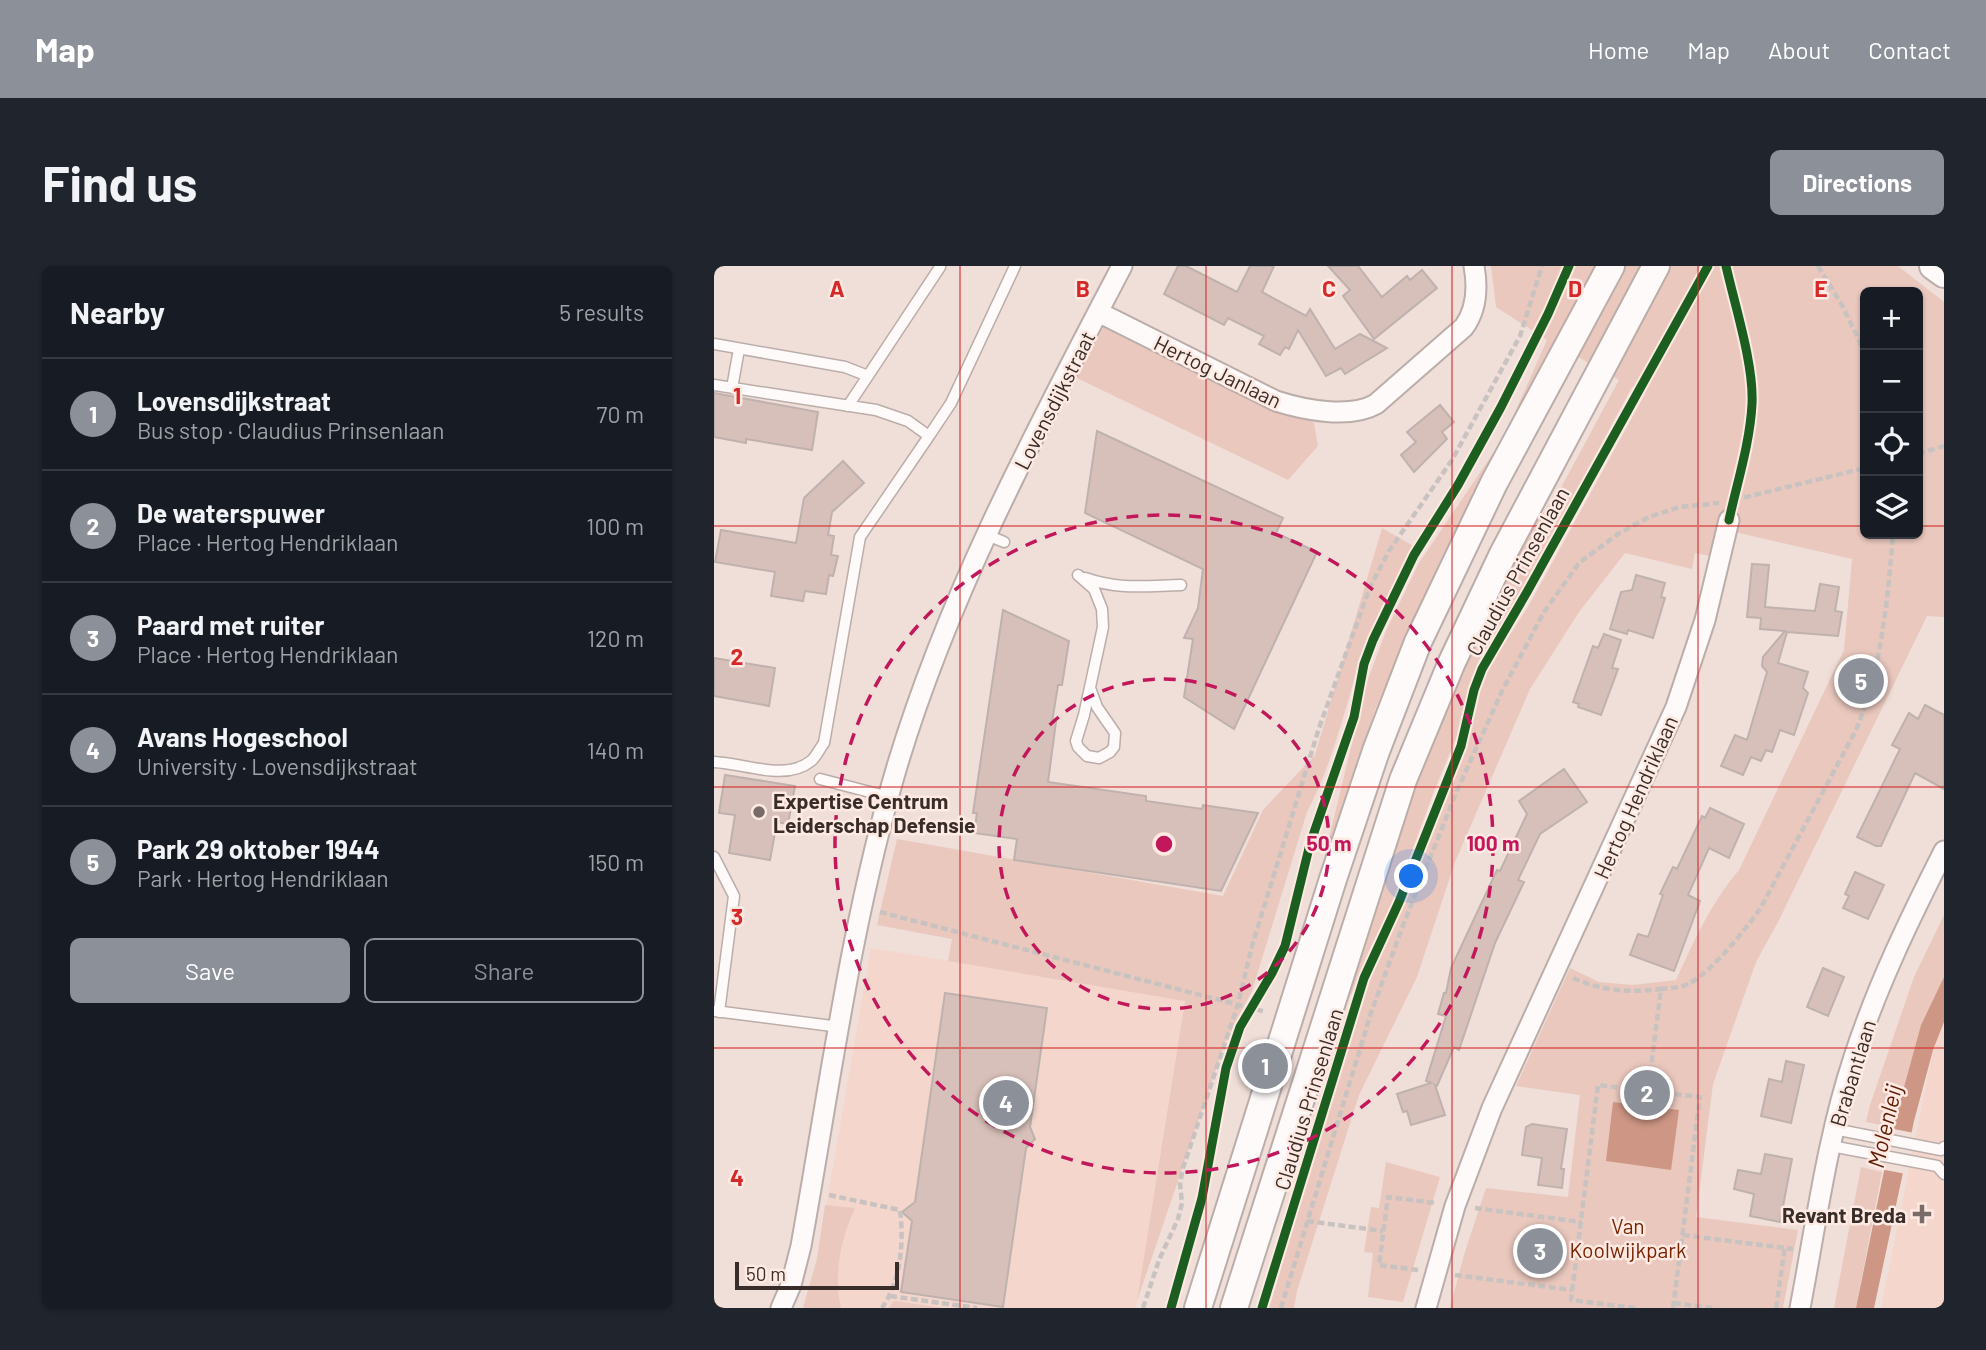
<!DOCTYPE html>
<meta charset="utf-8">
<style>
:root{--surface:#171b24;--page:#20242c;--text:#f1f3f6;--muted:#9ea1a6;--line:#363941;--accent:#8c9099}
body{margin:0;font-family:Barlow,sans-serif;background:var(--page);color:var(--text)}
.controls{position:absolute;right:21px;top:21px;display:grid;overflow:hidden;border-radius:10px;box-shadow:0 2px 5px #0004}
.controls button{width:63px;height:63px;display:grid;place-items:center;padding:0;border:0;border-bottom:2px solid var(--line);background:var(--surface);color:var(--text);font:35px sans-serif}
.scale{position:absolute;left:21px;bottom:18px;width:164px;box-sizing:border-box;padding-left:7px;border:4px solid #392d29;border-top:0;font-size:19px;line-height:24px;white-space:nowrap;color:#392d29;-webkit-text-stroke:5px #feeae3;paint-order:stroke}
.you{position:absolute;left:698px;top:611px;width:24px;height:24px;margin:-18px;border:5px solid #fff;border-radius:50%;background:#1a73e8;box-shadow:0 0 0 10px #1a73e833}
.badge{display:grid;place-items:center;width:46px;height:46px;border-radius:50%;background:var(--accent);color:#fff;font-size:23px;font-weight:700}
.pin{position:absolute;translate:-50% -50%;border:4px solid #fff;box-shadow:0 2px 7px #0006}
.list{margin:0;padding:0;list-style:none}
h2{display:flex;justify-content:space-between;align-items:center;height:91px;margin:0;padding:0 28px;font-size:30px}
h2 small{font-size:23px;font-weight:400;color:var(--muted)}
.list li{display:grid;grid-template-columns:46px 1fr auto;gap:21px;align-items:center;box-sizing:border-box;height:112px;padding:0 28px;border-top:2px solid var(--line)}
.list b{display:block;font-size:26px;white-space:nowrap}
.list p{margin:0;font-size:23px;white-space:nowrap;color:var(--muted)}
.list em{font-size:23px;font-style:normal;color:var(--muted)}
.actions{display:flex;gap:14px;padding:21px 28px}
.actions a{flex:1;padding:16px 0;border:2px solid var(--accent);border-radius:10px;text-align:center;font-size:24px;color:var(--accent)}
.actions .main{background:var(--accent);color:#fff}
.icon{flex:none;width:38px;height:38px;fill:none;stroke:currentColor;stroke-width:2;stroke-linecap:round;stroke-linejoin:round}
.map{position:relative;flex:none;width:1230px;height:1042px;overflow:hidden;border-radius:10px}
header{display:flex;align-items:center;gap:42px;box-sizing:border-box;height:98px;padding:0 35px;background:var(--accent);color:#fff}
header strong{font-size:33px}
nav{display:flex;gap:38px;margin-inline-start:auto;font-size:24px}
.intro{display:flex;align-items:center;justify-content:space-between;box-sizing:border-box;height:168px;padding:0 42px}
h1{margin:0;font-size:49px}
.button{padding:18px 32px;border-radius:10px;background:var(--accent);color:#fff;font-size:24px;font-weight:700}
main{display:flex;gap:42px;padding:0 42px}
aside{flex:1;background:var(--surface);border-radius:10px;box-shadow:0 2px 5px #0004}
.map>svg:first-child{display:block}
.built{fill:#f4d6cc}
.green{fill:#eac8be;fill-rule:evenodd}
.water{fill:#ce9684}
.pier{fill:#f0ded9}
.building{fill:#d7c0b9;stroke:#bfb1ad;stroke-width:2}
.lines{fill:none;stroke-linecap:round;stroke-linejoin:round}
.lane-casing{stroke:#bbada9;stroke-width:13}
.street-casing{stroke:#bbada9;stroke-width:23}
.secondary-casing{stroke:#bbada9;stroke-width:30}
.path{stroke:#c8c2c0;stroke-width:4.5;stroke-dasharray:7 3.5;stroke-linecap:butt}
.lane{stroke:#fdfaf9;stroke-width:10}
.street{stroke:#fdfaf9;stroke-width:19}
.secondary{stroke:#fdfaf9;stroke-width:26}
.cycleway-casing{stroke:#feeae3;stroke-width:13}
.cycleway{stroke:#1b5e20;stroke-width:9}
.grid{fill:none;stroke:#d62828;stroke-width:2;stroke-opacity:0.55}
.ring{fill:none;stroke:#c2185b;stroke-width:3.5;stroke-dasharray:12 9}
.poi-dot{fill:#796b67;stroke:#feeae3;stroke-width:2.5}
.labels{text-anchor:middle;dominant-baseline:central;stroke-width:5;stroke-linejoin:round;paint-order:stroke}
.street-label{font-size:21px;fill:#392d29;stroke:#feeae3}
.poi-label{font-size:21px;font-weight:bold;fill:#392d29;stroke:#feeae3;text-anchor:start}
.park-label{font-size:21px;fill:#7a2300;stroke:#feeae3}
.water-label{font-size:23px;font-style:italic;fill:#601d04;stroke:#feeae3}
.grid-label{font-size:23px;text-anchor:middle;font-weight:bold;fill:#d62828;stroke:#feeae3;stroke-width:5;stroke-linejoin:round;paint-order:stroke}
.centre{fill:#c2185b;stroke:#feeae3;stroke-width:3.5}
.ring-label{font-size:21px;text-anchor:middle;font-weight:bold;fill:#c2185b;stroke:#feeae3;stroke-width:5;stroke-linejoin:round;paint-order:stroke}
</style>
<header>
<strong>Map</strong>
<nav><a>Home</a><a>Map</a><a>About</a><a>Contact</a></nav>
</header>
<div class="intro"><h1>Find us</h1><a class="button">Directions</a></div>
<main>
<aside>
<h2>Nearby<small>5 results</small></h2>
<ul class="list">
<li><span class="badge">1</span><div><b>Lovensdijkstraat</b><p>Bus stop · Claudius Prinsenlaan</p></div><em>70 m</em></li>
<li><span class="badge">2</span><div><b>De waterspuwer</b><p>Place · Hertog Hendriklaan</p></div><em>100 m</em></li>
<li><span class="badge">3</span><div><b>Paard met ruiter</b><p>Place · Hertog Hendriklaan</p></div><em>120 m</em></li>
<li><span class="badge">4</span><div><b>Avans Hogeschool</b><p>University · Lovensdijkstraat</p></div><em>140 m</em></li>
<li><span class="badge">5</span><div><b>Park 29 oktober 1944</b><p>Park · Hertog Hendriklaan</p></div><em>150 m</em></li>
</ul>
<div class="actions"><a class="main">Save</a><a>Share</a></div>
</aside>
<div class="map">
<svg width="1230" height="1042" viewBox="0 0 1230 1042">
<rect width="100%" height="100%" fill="#f0ded9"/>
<path class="built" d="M 157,682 L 471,734 L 422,1042 L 89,1042 L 103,993 Z
M 1230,756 L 1230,1042 L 1167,1042 L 1219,784 Z"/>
<path class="green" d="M 777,0 L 1184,0 L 1230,36 L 1230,351 L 1213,350 L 1064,656 L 1042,696 L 999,818 L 982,951 L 1084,964 L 1069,1042 L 736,1042 L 750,989 L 772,922 L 854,931 L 866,829 L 802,820 L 856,702 L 885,716 L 918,719 L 962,714 C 980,675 997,637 1025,604 L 1130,384 L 1138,293 L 1008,263 L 1001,291 L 981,287 L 978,303 L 911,287 L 865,346 L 816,423 L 741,596 L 703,711 L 645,829 L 583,1025 L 580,1042 L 555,1042 L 649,731 L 662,698 L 691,638 L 731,529 L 749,491 L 757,467 L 767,421 L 776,399 L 814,341 L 931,128 L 918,121 L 803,335 L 765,394 L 756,418 L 746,463 L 720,525 L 680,634 L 651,693 L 638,727 L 630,737 L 670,605 L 720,462 L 788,306 L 848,220 L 905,114 L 841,78 L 755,236 L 689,380 L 661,444 L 604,617 L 653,416 L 672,365 L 705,297 L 790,171 L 833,74 L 782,41 ZM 1151,26 L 1204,26 L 1204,268 L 1151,268 Z
M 390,60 L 546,140 L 586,149 L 600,157 L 604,180 L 574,214 L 363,112 Z
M 668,262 L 701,281 C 677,316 652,372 640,414 C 627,459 615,504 593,546 L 538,725 L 511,777 L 423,1035 L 471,735 L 234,695 L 238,673 L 163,659 L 183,573 L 509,630 L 549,544 L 601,489 Z
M 1230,649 L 1230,711 L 1207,759 L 1179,861 L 1152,856 L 1156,839 L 1200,711 Z
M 672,896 L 726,911 L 689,1036 L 654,1031 L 659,987 L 650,986 L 657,941 L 665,942 Z
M 1147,901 L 1168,906 L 1142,1042 L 1120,1042 Z
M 111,939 L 141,942 C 127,973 119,1008 127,1042 L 89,1042 L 103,993 Z
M 180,1035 L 229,1042 L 175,1042 Z"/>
<path class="water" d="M 1230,711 L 1230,756 L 1219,784 L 1200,855 L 1160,1042 L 1142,1042 L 1179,861 L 1207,759 Z
M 917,824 L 949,828 L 948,842 L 965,844 L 957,904 L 892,895 L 899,836 L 915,838 Z"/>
<path class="pier" d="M 1175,862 L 1200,867 L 1192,908 L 1166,903 Z"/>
<path class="building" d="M 464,0 L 472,0 L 523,26 L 536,0 L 560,0 L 548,26 L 592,50 L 596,43 L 621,83 L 646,68 L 673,82 L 631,108 L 627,102 L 612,110 L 584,64 L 575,83 L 571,81 L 566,89 L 545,78 L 550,70 L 514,52 L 510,59 L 450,28 Z
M 614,0 L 644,0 L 668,31 L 693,10 L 696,14 L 708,4 L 723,22 L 660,73 L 629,30 L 636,24 Z
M 0,127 L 104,146 L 98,184 L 32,173 L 32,177 L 0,171 Z
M 726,139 L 740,156 L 728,166 L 733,173 L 700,206 L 687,189 L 702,176 L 693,166 Z
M 383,165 L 569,252 L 562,267 L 603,286 L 520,463 L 470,431 L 479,373 L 470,372 L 484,342 L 489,303 L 371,247 Z
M 129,195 L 150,217 L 118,246 L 114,269 L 120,270 L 117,289 L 124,290 L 119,310 L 115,309 L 112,328 L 91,325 L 89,335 L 57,330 L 61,306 L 1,296 L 7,264 L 82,277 L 90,232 Z
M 1038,298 L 1055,299 L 1051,341 L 1101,345 L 1106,318 L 1125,321 L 1121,345 L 1128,346 L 1124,370 L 1073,366 L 1064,397 L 1094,406 L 1089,422 L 1094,427 L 1080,469 L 1066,464 L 1058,486 L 1052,484 L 1047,495 L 1037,491 L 1029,509 L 1007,500 L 1021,469 L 1033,474 L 1053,406 L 1048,400 L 1049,391 L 1071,365 L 1046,363 L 1047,352 L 1033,351 Z
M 922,309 L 951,317 L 947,331 L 951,332 L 939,372 L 914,364 L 913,368 L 896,363 L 907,326 L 918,324 Z
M 289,344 L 355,375 L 348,419 L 344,419 L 338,456 L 342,456 L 334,516 L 432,530 L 432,535 L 488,543 L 489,539 L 544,547 L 507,625 L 300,594 L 303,573 L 260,567 L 263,547 L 259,547 Z
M 890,368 L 907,374 L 898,402 L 904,403 L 887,449 L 864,441 L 865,438 L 859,436 L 879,380 L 884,382 Z
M 0,392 L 61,402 L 55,440 L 0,430 Z
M 1211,439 L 1230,449 L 1230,523 L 1201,507 L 1167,580 L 1162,580 L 1143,571 L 1186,483 L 1178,479 L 1195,447 L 1204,453 Z
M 850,503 L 873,536 L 826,568 L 804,614 L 810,616 L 781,677 L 745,784 L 740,781 L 723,820 L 721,819 L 731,849 L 697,859 L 693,845 L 689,846 L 683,828 L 717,817 L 712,815 L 732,750 L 724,748 L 730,727 L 732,727 L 737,702 L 783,604 L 786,605 L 813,548 L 805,535 Z
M 11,509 L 81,520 L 74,558 L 63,556 L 56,594 L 15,587 L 21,549 L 5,547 Z
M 996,542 L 1030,558 L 1015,592 L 995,582 L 974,629 L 986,635 L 960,705 L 916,689 L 924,668 L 934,671 L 949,629 L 946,628 L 959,601 L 963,603 L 988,550 L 991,552 Z
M 1141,606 L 1170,619 L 1154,653 L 1129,642 L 1135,630 L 1131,628 Z
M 1109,702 L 1130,711 L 1114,750 L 1093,741 Z
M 231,727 L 333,742 L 316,861 L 321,873 L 312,882 L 289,1041 L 187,1026 L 198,955 L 188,946 L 201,936 Z
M 1072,795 L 1090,799 L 1077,857 L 1047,850 L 1055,813 L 1068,816 Z
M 818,858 L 853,863 L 847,903 L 850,903 L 848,922 L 824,919 L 828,892 L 808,889 L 812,861 Z
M 1051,888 L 1078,893 L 1066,956 L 1036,950 L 1040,928 L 1020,923 L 1024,904 L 1047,908 Z"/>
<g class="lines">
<defs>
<path id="lane" d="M 0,78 L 131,101 L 154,110
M 0,119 L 162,144 L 194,155 L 215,170 L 146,271 L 110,477 C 106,482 102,491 97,495 C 71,516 30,497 0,496
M 18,122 L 25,83
M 134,140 L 226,1
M 215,170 L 237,137 L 301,0
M 273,269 L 290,276
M 364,309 L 380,323 L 388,343 L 389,361 L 370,449 L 362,475 L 364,481 L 373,490 L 385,492 L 396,486 L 400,481 L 401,467 L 383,441 L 376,422
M 371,312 C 406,324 430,320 467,319
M 106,513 L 175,531
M 0,591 L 20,630 L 5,746
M 1,745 L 126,761
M 1120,863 L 1227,884 L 1230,881
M 1117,880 L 1223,900 L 1230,908"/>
<path id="street" d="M 384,46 L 562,135 C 590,144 636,153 662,138 L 750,61 C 763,43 764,22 760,0
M 67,1042 L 77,1019 L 87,980 C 116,819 137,654 184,497 C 237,322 324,161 408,0
M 712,1042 L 741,940 L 778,842 L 962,441 L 991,354 L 1015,254
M 1086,1042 C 1102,959 1113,872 1140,791 C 1163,720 1196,652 1230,585"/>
<path id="secondary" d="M 1219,0 L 1230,8
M 484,1042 L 619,613 L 662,485 L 704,376 L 780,217 L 897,0
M 520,1042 L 689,514 L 738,396 L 789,288 L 942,0"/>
</defs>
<use href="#lane" class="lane-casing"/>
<use href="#street" class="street-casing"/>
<use href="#secondary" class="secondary-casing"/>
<path class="path" d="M 1104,0 L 1128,39 L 1151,87
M 1204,188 L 1230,180
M 1020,234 L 1151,202
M 166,646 L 552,746
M 859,712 C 888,725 917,727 947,723
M 115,929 L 186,944 C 190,977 187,1014 168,1042
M 761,942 L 867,956
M 593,955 L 669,965
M 969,969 L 1079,983
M 704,1004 L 665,999 L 674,931 L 721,937
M 741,1009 L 858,1024
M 176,1030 L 263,1042
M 960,1037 L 998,1042
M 429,1042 L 445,994 L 464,953 L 468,937 L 466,917 L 469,902 L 524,738 L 538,680 L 605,462 L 656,321 L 675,285 L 738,194 L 806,70 L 828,0
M 567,1042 L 657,747 L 688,662 L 742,527 L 788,425 L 830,346 L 865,297 L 904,268 L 935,251 L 965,241 L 1005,237
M 921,1042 L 857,1034 L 884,819 L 934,825
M 959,1042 L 986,831 L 934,825 L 947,723 C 956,722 966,722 974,718 C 997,707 1031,664 1046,643 L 1141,466 C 1167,408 1174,331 1179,268
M 1062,1042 L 1071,981"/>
<use href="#lane" class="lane"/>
<use href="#street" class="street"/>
<use href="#secondary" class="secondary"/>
<defs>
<path id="cycleway" d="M 1012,0 C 1021,40 1040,99 1038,138 C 1036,177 1023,217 1015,254
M 457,1042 L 488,932 L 512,802 L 526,761 L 558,707 L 571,680 L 596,578 L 640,451 L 650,398 L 659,374 L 700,289 L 744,219 L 787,141 L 834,48 L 855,0
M 548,1042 L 650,712 L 685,636 L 747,480 L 760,424 L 768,403 L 813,326 L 994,0"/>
</defs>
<use href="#cycleway" class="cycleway-casing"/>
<use href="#cycleway" class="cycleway"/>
</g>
<path class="grid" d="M 246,0 L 246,1042M 492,0 L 492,1042M 738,0 L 738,1042M 984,0 L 984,1042M 0,260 L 1151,260M 1204,260 L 1230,260M 0,521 L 1230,521M 0,782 L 1230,782"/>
<g class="ring">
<circle cx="450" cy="578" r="165"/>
<circle cx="450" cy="578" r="329"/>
</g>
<g class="poi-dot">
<circle cx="45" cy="546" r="7"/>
<path d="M1204.5 937.5h7v7h7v7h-7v7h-7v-7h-7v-7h7z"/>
</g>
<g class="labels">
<g class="street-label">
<text transform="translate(504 105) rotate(26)">Hertog Janlaan</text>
<text transform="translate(340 134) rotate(-63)">Lovensdijkstraat</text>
<text transform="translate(803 305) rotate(-61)">Claudius Prinsenlaan</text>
<text transform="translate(921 531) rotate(-66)">Hertog Hendriklaan</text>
<text transform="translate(1138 807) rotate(-73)">Brabantlaan</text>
<text transform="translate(594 833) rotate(-73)">Claudius Prinsenlaan</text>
</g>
<g class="poi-label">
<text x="59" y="534">Expertise Centrum<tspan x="59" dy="24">Leiderschap Defensie</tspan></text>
<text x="1192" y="948" text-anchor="end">Revant Breda</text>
</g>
<g class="park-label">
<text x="914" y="959">Van<tspan x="914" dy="24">Koolwijkpark</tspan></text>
</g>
<g class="water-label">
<text transform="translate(1170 860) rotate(-77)">Molenleij</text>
</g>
</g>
<g class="grid-label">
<text x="123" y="31">A</text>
<text x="369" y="31">B</text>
<text x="615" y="31">C</text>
<text x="861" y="31">D</text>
<text x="1107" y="31">E</text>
<text x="23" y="138">1</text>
<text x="23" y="399">2</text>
<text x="23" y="659">3</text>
<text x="23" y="920">4</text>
</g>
<circle cx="450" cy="578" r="10" class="centre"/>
<g class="ring-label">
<text x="615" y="585">50 m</text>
<text x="779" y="585">100 m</text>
</g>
</svg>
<div class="controls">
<button>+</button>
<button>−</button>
<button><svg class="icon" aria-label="locate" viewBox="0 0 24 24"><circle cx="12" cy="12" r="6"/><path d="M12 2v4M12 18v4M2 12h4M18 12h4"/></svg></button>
<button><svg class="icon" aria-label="layers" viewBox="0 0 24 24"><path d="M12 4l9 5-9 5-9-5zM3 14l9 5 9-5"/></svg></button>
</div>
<div class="scale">50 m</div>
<div class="you"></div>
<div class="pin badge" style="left:551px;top:800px">1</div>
<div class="pin badge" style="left:933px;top:827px">2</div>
<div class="pin badge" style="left:826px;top:985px">3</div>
<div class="pin badge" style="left:292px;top:837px">4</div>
<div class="pin badge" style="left:1147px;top:415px">5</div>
</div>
</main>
